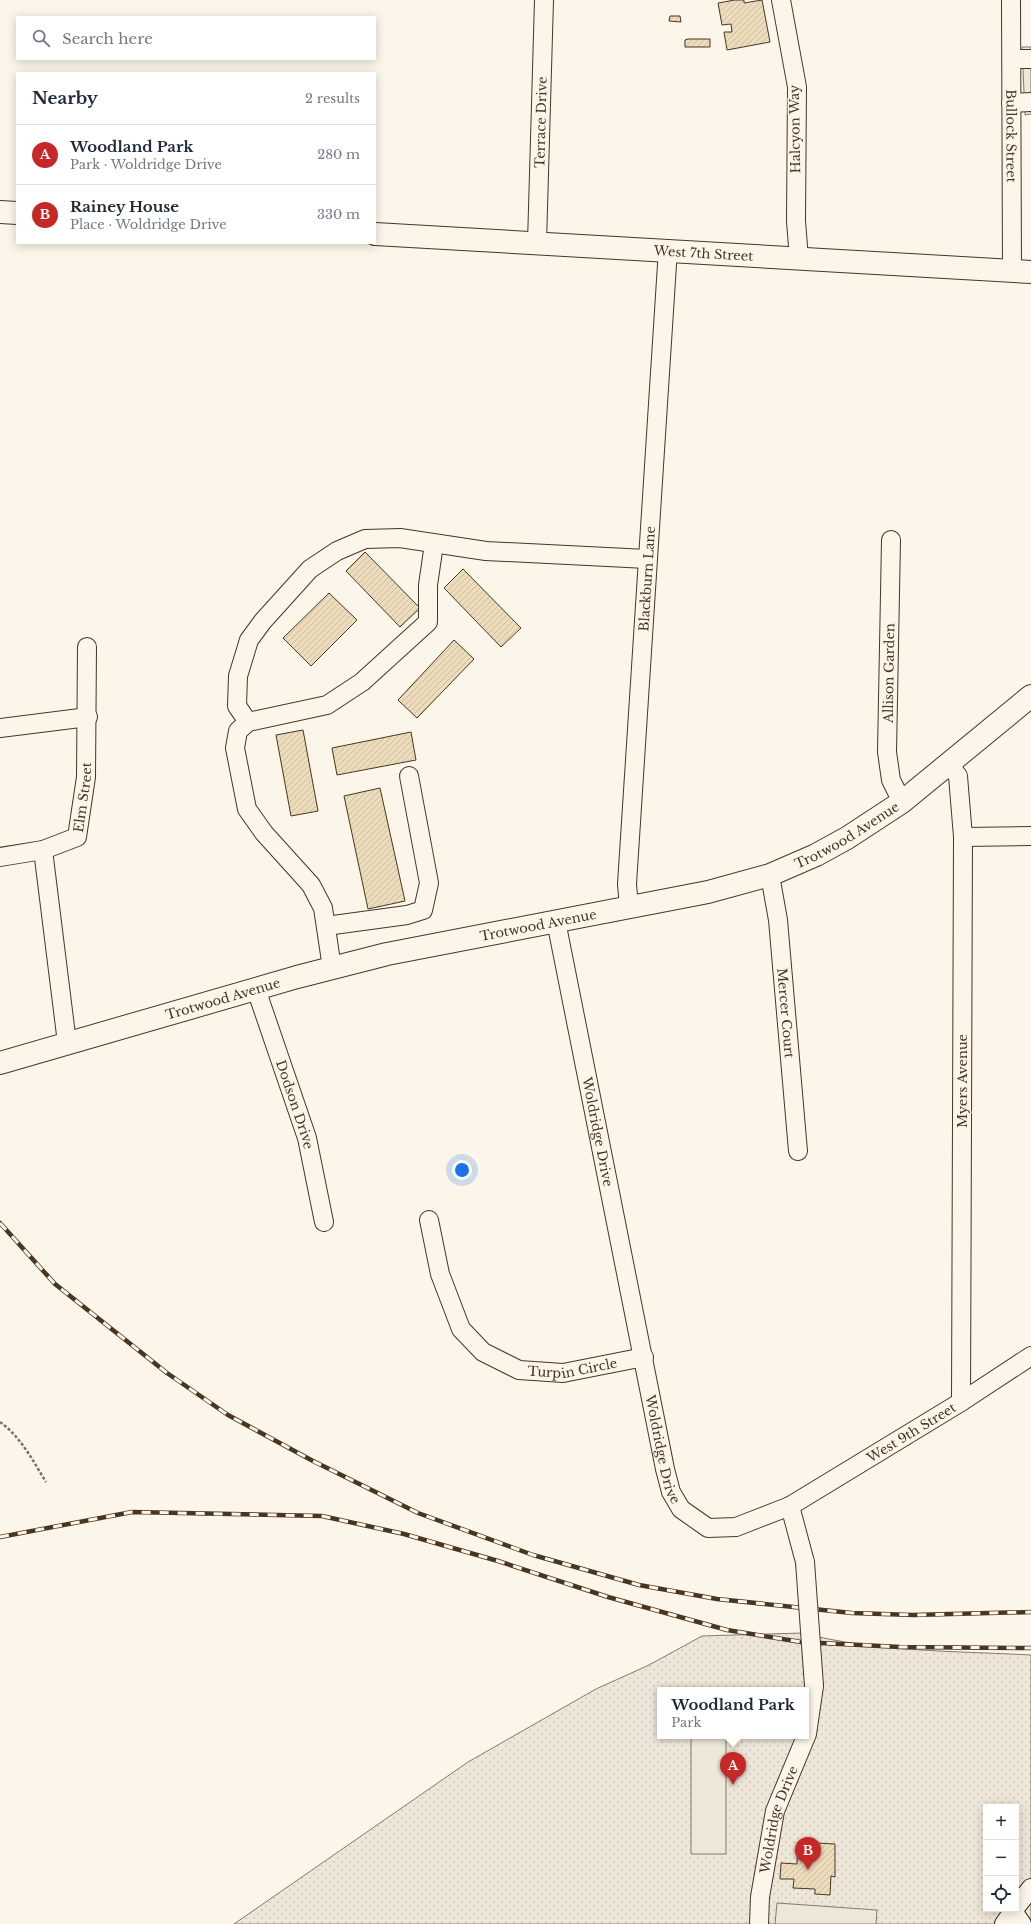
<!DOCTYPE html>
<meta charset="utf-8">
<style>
:root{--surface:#fff;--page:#f2f2f3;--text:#1f2937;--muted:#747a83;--line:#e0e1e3;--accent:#c62828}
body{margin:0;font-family:"Libre Baskerville",serif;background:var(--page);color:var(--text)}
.controls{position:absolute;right:12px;bottom:12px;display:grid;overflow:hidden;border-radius:0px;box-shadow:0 2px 10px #0003}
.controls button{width:36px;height:36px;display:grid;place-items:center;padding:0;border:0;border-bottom:1px solid var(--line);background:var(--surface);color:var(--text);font:20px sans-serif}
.you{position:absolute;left:462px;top:1170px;width:14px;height:14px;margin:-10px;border:3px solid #fff;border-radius:50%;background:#1a73e8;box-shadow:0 0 0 6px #1a73e833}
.badge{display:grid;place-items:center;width:26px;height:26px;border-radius:50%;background:var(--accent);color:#fff;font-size:13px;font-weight:700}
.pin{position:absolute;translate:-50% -33px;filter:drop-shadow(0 1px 2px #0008)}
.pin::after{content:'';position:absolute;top:21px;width:14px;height:12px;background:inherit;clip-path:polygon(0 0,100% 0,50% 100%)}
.popup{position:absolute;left:657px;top:1687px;width:152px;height:52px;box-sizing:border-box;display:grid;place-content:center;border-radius:0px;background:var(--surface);filter:drop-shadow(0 1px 3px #0005);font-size:13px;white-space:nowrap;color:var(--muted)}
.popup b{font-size:15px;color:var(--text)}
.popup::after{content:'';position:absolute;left:50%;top:100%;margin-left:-8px;border:8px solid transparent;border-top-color:var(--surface)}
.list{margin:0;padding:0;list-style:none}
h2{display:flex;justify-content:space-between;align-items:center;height:52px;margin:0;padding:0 16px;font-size:17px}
h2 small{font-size:13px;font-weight:400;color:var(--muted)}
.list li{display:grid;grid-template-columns:26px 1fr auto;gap:12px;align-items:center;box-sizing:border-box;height:60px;padding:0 16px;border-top:1px solid var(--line)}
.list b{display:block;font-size:15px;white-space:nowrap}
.list p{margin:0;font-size:13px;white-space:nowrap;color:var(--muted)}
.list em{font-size:13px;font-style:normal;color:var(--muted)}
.icon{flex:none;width:22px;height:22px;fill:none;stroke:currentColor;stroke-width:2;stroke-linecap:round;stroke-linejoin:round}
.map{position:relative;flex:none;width:1031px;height:1924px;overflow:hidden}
.search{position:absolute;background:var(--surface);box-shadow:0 2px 10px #0003;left:16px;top:16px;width:360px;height:44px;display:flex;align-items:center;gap:10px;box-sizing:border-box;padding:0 14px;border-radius:0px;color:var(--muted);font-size:15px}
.panel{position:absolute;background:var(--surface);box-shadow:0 2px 10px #0003;left:16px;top:72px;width:360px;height:172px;border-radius:0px}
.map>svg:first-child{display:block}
.park{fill:url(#park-dots);stroke:#887966;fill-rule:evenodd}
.parking{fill:#ede7d9;stroke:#887966}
.building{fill:url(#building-hatch);stroke:#4a3520}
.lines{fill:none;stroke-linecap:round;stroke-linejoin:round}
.minor-casing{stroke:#4a3520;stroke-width:20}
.major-casing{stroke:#4a3520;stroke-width:24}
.path{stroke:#7f6f5c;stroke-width:2.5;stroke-dasharray:3 2;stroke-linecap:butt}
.minor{stroke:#fbf6e9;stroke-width:18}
.major{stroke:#fbf6e9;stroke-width:22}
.rail-casing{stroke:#4a3520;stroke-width:4.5}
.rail{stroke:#fbf6e9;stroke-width:3;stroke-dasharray:9;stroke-linecap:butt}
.minor-bridge-casing{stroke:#4a3520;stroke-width:20;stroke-linecap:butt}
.minor-bridge{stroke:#fbf6e9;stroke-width:18}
.labels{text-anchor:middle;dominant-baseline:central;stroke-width:3;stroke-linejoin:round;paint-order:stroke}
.street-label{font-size:13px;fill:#4a3520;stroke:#fbf6e9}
</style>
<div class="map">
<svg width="1031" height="1924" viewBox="0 0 1031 1924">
<defs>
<pattern id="park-dots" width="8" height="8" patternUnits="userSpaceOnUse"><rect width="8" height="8" fill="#ede6d9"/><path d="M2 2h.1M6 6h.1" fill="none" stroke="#cdc6ba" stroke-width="1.8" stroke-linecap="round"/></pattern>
<pattern id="building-hatch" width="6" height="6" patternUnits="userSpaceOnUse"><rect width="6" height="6" fill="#ecdcbc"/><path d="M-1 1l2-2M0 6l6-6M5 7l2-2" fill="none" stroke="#ccbda1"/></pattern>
</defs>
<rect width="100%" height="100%" fill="#fbf6e9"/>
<path class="park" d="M 802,1633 C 875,1652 956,1651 1031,1655 L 1031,1924 L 234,1924 L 468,1762 L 596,1689 L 649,1665 L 702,1636 ZM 660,1690 L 806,1690 L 806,1736 L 660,1736 ZM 986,1807 L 1016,1807 L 1016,1909 L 986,1909 Z"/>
<path class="parking" d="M 1022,47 L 1031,47 L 1031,114 L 1025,115 Z
M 691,1736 L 726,1736 L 726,1854 L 691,1854 Z
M 777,1903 L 877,1910 L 876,1924 L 775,1924 Z"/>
<path class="building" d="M 735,0 L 744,0 L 744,3 L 762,0 L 770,42 L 727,50 L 724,32 L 732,32 L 731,24 L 722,25 L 718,3 Z
M 670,16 L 680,16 L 681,22 L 669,21 Z
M 688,39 L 710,39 L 710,47 L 685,47 L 685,40 Z
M 365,552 L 420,608 L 400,627 L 346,571 Z
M 463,569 L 521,628 L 501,647 L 444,588 Z
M 329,593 L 357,620 L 311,666 L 283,638 Z
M 454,640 L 474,659 L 417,718 L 398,700 Z
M 303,730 L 318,811 L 291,816 L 276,735 Z
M 411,732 L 416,760 L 337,775 L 332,748 Z
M 380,788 L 405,901 L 368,909 L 344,796 Z
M 798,1842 L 835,1844 L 835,1877 L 831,1876 L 830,1895 L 815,1894 L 815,1889 L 793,1888 L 794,1879 L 780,1879 L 781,1863 L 797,1864 Z"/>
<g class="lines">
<defs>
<g id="minor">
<path d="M 781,0 L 797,87 L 796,221 L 799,259"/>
<path id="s1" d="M 1011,0 L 1012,271"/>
<path d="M 1012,59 L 1031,59"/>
<path d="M 1011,103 L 1031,102"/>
<path id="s2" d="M 537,243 L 544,0"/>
<path d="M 891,540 L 887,752 L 891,780 L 902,802"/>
<path d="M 248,722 L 237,706 L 238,676 L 249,640 L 263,621 L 310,569 L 337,551 L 365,539 L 400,538 L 486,551 L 647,559"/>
<path d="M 0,728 L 88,717"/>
<path d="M 948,763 L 958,776 L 963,837 L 961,1402"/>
<path d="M 963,837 L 1031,836"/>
<path d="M 0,857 L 43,850"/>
<path id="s3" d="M 770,875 L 778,920 L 798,1151"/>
<path id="s4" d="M 629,908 L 627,884 L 668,249"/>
<path id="s5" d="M 556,921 L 665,1469 L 671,1492 L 681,1509 L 708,1528 L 736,1527 L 790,1506 L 961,1402 L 1031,1356"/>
<path d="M 326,926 L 407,915 L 423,910 L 429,883 L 409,776"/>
<path d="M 332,968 L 323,908 L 311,885 L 264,833 L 247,809 L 235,748 L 238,731 L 248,722 L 327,705 L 362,682 L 428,622 L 428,585 L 434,544"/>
<path id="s6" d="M 256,989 L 307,1138 L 324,1222"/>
<path id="s7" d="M 67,1043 L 43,850 L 77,837 L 86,777 L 87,647"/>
<path id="s8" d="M 429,1220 L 440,1274 L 461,1329 L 483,1352 L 519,1370 L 563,1373 L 644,1357"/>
<path d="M 790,1506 L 805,1562"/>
<path d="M 1016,1907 L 1031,1888"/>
<path id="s9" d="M 759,1924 L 760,1897 L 775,1811 L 807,1734 L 814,1686"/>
<path d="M 1004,1924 L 1013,1911 L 1022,1924"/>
</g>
<g id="major">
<path d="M 0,212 L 17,213"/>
<path id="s10" d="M 375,234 L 1031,272"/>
<path id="s11" d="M 0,1063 L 297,977 L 387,954 L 708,892 L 770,875 L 816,855 L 847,838 L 902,802 L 1031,696"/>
</g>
</defs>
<use href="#minor" class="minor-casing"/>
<use href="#major" class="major-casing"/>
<path class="path" d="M 0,1422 C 21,1437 33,1461 46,1482"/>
<use href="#minor" class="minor"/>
<use href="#major" class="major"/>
<defs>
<path id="rail" d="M 0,1223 L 55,1284 L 167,1373 L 228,1415 L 313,1461 L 418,1513 L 533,1555 L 639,1585 L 717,1599 L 852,1613 L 913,1615 L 1031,1612
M 0,1537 L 132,1512 L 322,1516 L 404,1534 L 498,1561 L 608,1597 L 727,1630 L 801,1642 L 900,1647 L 1031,1648"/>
</defs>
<use href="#rail" class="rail-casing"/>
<use href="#rail" class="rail"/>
<defs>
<path id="minor-bridge" d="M 805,1562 L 814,1686"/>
</defs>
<use href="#minor-bridge" class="minor-bridge-casing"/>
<use href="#minor-bridge" class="minor-bridge"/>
</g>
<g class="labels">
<g class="street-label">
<text stroke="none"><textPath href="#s2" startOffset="121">Terrace Drive</textPath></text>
<text transform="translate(795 129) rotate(-91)">Halcyon Way</text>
<text stroke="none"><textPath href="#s1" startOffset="136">Bullock Street</textPath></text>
<text stroke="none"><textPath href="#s10" startOffset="329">West 7th Street</textPath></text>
<text stroke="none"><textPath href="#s4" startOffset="330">Blackburn Lane</textPath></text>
<text transform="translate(889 673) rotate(-89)">Allison Garden</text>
<text stroke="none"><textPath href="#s7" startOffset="271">Elm Street</textPath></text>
<text stroke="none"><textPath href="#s11" startOffset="880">Trotwood Avenue</textPath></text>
<text stroke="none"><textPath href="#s11" startOffset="556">Trotwood Avenue</textPath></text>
<text stroke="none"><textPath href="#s11" startOffset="232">Trotwood Avenue</textPath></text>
<text stroke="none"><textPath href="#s3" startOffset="139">Mercer Court</textPath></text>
<text transform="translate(962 1081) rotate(-90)">Myers Avenue</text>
<text stroke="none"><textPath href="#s6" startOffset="122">Dodson Drive</textPath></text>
<text stroke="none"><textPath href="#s5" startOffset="215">Woldridge Drive</textPath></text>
<text stroke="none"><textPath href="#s8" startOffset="240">Turpin Circle</textPath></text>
<text stroke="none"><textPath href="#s5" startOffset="863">West 9th Street</textPath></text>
<text stroke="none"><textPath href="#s5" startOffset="539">Woldridge Drive</textPath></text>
<text stroke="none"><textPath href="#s9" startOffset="107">Woldridge Drive</textPath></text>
</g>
</g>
</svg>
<div class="controls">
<button>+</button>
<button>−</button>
<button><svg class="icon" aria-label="locate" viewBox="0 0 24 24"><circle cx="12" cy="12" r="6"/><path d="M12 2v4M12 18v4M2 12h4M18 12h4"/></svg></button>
</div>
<div class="you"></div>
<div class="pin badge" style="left:733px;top:1785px">A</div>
<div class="popup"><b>Woodland Park</b>Park</div>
<div class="pin badge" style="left:808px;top:1870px">B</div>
<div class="search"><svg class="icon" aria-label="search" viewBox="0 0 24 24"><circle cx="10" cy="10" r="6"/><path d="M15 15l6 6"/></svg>Search here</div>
<section class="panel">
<h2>Nearby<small>2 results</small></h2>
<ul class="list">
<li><span class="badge">A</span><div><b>Woodland Park</b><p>Park · Woldridge Drive</p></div><em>280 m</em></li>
<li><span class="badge">B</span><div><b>Rainey House</b><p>Place · Woldridge Drive</p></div><em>330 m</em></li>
</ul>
</section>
</div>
